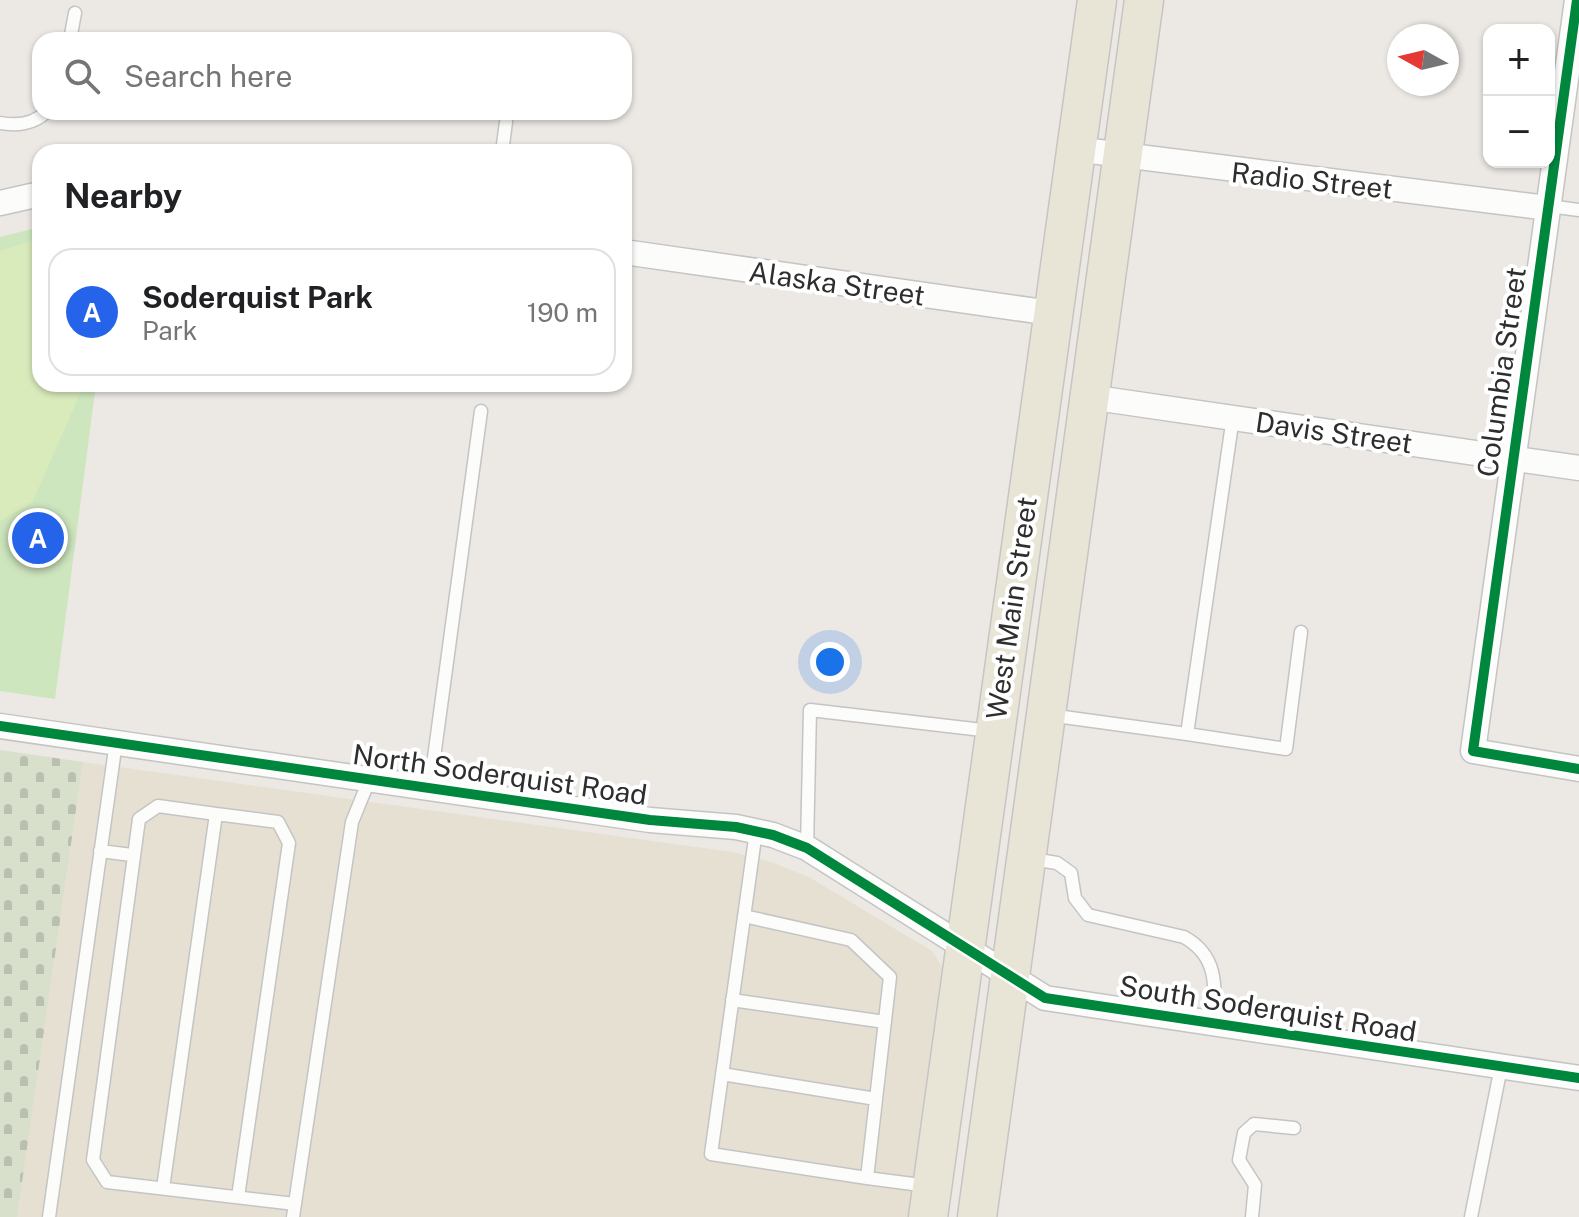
<!DOCTYPE html>
<meta charset="utf-8">
<style>
:root{--surface:#fff;--page:#f6f6f6;--text:#202124;--muted:#757577;--line:#e0e0e0;--accent:#2563eb}
body{margin:0;font-family:"Public Sans",sans-serif;background:var(--page);color:var(--text)}
.controls{position:absolute;right:24px;top:24px;display:grid;overflow:hidden;border-radius:16px;box-shadow:0 2px 6px #0004}
.controls button{width:72px;height:72px;display:grid;place-items:center;padding:0;border:0;border-bottom:2px solid var(--line);background:var(--surface);color:var(--text);font:40px sans-serif}
.compass{position:absolute;left:1387px;top:24px;width:72px;height:72px;border-radius:50%;background:var(--surface);box-shadow:0 2px 6px #0004;rotate:278deg}
.you{position:absolute;left:830px;top:662px;width:28px;height:28px;margin:-20px;border:6px solid #fff;border-radius:50%;background:#1a73e8;box-shadow:0 0 0 12px #1a73e833}
.badge{display:grid;place-items:center;width:52px;height:52px;border-radius:50%;background:var(--accent);color:#fff;font-size:26px;font-weight:700}
.pin{position:absolute;translate:-50% -50%;border:4px solid #fff;box-shadow:0 2px 8px #0006}
.list{margin:0;padding:0;list-style:none}
h2{display:flex;justify-content:space-between;align-items:center;height:104px;margin:0;padding:0 32px;font-size:34px}
h2 small{font-size:26px;font-weight:400;color:var(--muted)}
.list li{display:grid;grid-template-columns:52px 1fr auto;gap:24px;align-items:center;box-sizing:border-box;height:128px;margin:0 16px 16px;padding:0 16px;border:2px solid var(--line);border-radius:24px}
.list b{display:block;font-size:30px;white-space:nowrap}
.list p{margin:0;font-size:26px;white-space:nowrap;color:var(--muted)}
.list em{font-size:26px;font-style:normal;color:var(--muted)}
.icon{flex:none;width:44px;height:44px;fill:none;stroke:currentColor;stroke-width:2;stroke-linecap:round;stroke-linejoin:round}
.map{position:relative;flex:none;width:1579px;height:1217px;overflow:hidden}
.search{position:absolute;background:var(--surface);box-shadow:0 2px 6px #0004;left:32px;top:32px;width:600px;height:88px;display:flex;align-items:center;gap:20px;box-sizing:border-box;padding:0 28px;border-radius:24px;color:var(--muted);font-size:30px}
.panel{position:absolute;background:var(--surface);box-shadow:0 2px 6px #0004;left:32px;top:144px;width:600px;height:248px;border-radius:24px}
.map>svg:first-child{display:block}
.education{fill:#e6e0d3}
.green{fill:#cee6be}
.cemetery{fill:url(#cemetery-stones)}
.pitch{fill:#d9eabb}
.lines{fill:none;stroke-linecap:round;stroke-linejoin:round}
.service-casing{stroke:#c5c4c5;stroke-width:15}
.minor-casing{stroke:#c5c4c5;stroke-width:27}
.primary-casing{stroke:#c6c5c4;stroke-width:41}
.service{stroke:#fcfcfb;stroke-width:12}
.minor{stroke:#fcfcfb;stroke-width:24}
.primary{stroke:#e8e4d6;stroke-width:38}
.cycleway-casing{stroke:#fff;stroke-width:15}
.cycleway{stroke:#00873e;stroke-width:10}
.labels{text-anchor:middle;dominant-baseline:central;stroke-width:8;stroke-linejoin:round;paint-order:stroke}
.street-label{font-size:28px;fill:#2e2e2e;stroke:#fff}
</style>
<div class="map">
<svg width="1579" height="1217" viewBox="0 0 1579 1217">
<defs>
<pattern id="cemetery-stones" width="16" height="16" patternUnits="userSpaceOnUse" patternTransform="scale(2)"><rect width="16" height="16" fill="#d8e0cc"/><path d="M2 7V4a2 2 0 0 1 4 0v3zM10 15v-3a2 2 0 0 1 4 0v3z" fill="#bac0b0"/></pattern>
</defs>
<rect width="100%" height="100%" fill="#ece8e4"/>
<path class="education" d="M 83,762 L 732,852 L 771,862 L 809,877 L 932,951 L 947,974 L 914,1217 L 17,1217 Z"/>
<path class="green" d="M 40,227 L 40,384 L 96,384 L 55,699 L 0,691 L 0,237 Z"/>
<path class="cemetery" d="M 0,750 L 83,762 L 17,1217 L 0,1217 Z"/>
<path class="pitch" d="M 40,238 L 40,384 L 84,385 L 32,503 L 0,521 L 0,251 Z"/>
<g class="lines">
<defs>
<path id="service" d="M 70,40 L 75,13
M 0,123 C 16,126 34,124 46,112
M 502,152 L 506,122
M 1549,206 L 1579,210
M 1049,715 L 1187,734 L 1233,417
M 1187,734 L 1286,749 L 1301,632
M 430,787 L 481,411
M 216,814 L 278,822 L 289,843 L 238,1197
M 807,848 L 810,710 L 991,731
M 100,851 L 132,855
M 1032,859 L 1057,863 L 1071,873 L 1075,898 L 1088,915 L 1184,937 C 1220,957 1215,989 1213,1025
M 744,916 L 851,940 L 890,977 L 867,1178 L 711,1154 L 756,831
M 732,1000 L 885,1022
M 722,1074 L 876,1099
M 867,1178 L 928,1186
M 163,1188 L 216,814 L 158,806 L 139,819 L 93,1160 L 107,1182 L 295,1204
M 49,1217 L 116,742
M 293,1217 L 352,822 L 370,778
M 1252,1217 L 1255,1185 L 1239,1160 L 1244,1133 L 1254,1124 L 1294,1128
M 1471,1217 L 1501,1067"/>
<path id="minor" d="M 1577,0 L 1473,751 L 1579,769
M 1075,149 L 1548,208
M 0,203 L 40,194
M 624,252 L 1051,313
M 1089,397 L 1579,468
M 0,726 L 650,820 L 736,827 L 773,835 L 807,848 L 1045,998 L 1579,1078"/>
<path id="primary" d="M 928,1217 L 1097,0
M 977,1217 L 1144,0"/>
</defs>
<use href="#service" class="service-casing"/>
<use href="#minor" class="minor-casing"/>
<use href="#primary" class="primary-casing"/>
<use href="#service" class="service"/>
<use href="#minor" class="minor"/>
<use href="#primary" class="primary"/>
<defs>
<path id="cycleway" d="M 1577,0 L 1473,751 L 1579,769
M 0,726 L 650,820 L 736,827 L 773,835 L 807,848 L 1045,998 L 1579,1078"/>
</defs>
<use href="#cycleway" class="cycleway-casing"/>
<use href="#cycleway" class="cycleway"/>
</g>
<g class="labels">
<g class="street-label">
<text transform="translate(1312 180) rotate(6)">Radio Street</text>
<text transform="translate(837 283) rotate(8)">Alaska Street</text>
<text transform="translate(1501 372) rotate(-82)">Columbia Street</text>
<text transform="translate(1334 432) rotate(8)">Davis Street</text>
<text transform="translate(1011 608) rotate(-82)">West Main Street</text>
<text transform="translate(500 774) rotate(8)">North Soderquist Road</text>
<text transform="translate(1268 1008) rotate(9)">South Soderquist Road</text>
</g>
</g>
</svg>
<div class="controls">
<button>+</button>
<button>−</button>
</div>
<svg class="compass" viewBox="-18 -18 36 36"><path d="M0-13l5 13h-10z" fill="#e53935"/><path d="M0 13l5-13h-10z" fill="#757577"/></svg>
<div class="you"></div>
<div class="pin badge" style="left:38px;top:538px">A</div>
<div class="search"><svg class="icon" aria-label="search" viewBox="0 0 24 24"><circle cx="10" cy="10" r="6"/><path d="M15 15l6 6"/></svg>Search here</div>
<section class="panel">
<h2>Nearby<small></small></h2>
<ul class="list">
<li><span class="badge">A</span><div><b>Soderquist Park</b><p>Park</p></div><em>190 m</em></li>
</ul>
</section>
</div>
